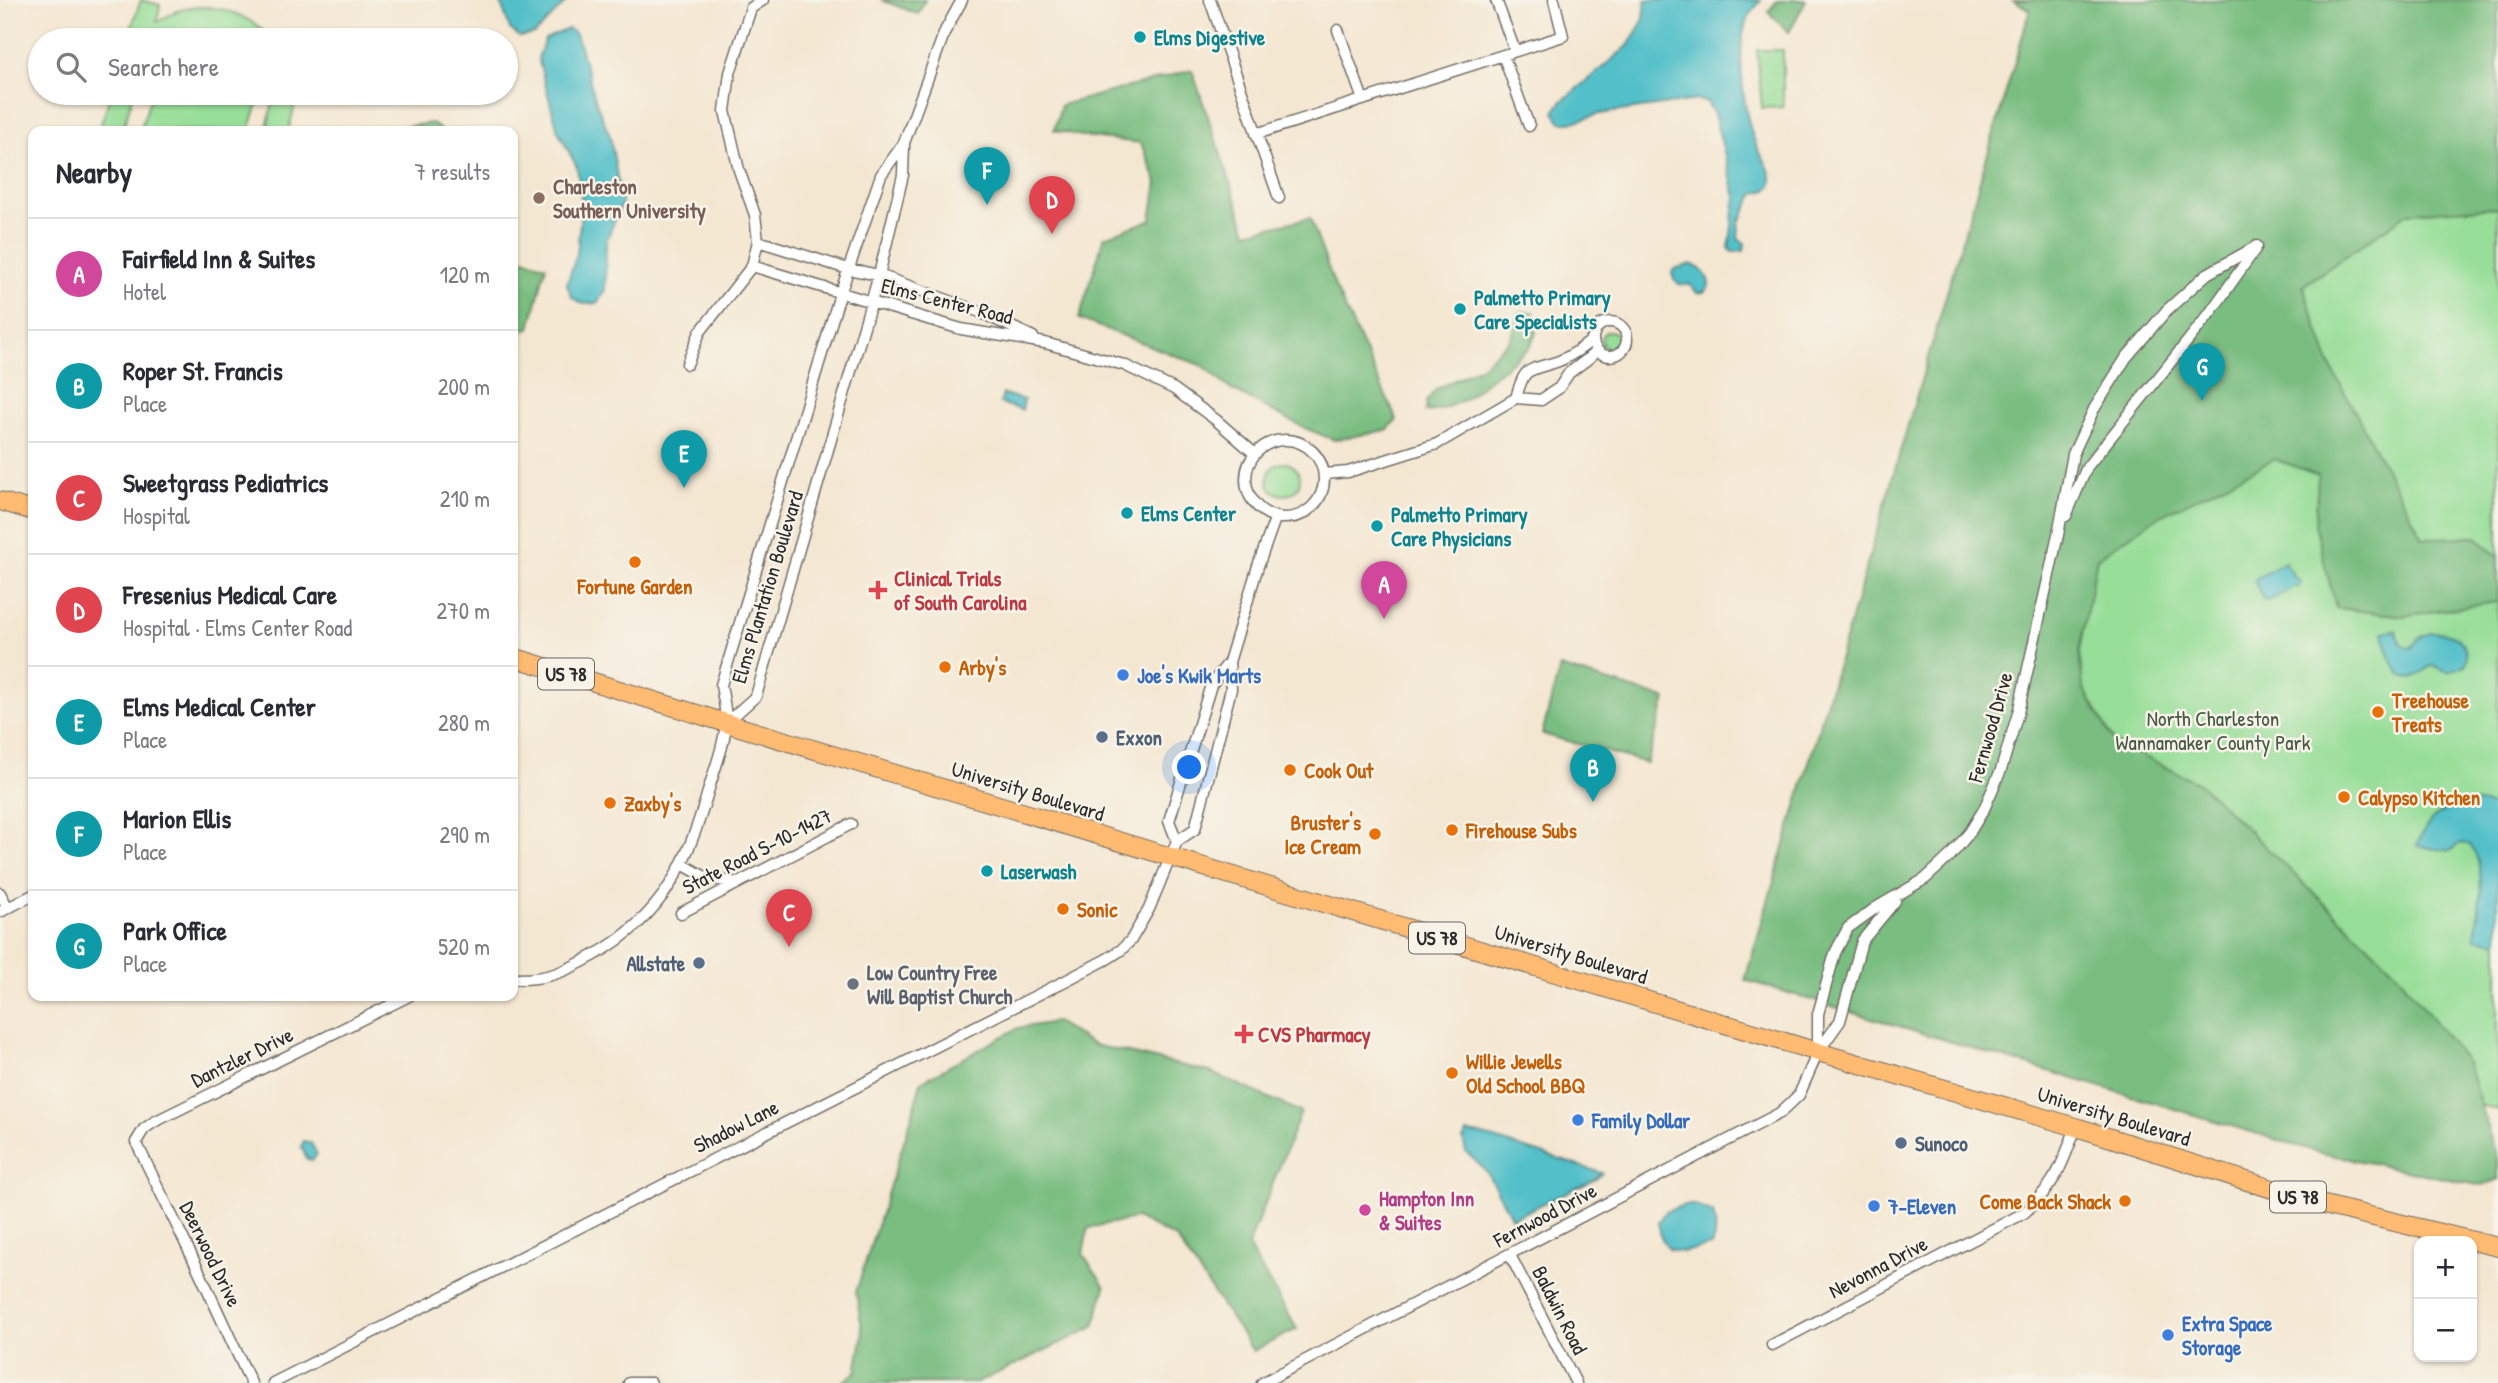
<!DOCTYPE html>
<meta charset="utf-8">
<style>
:root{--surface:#fff;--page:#f7f7f7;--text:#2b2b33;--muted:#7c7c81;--line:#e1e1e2;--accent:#db2777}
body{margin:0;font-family:"Patrick Hand",sans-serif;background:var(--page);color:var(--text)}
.controls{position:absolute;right:21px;bottom:21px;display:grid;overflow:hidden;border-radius:14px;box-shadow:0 2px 5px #0004}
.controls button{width:63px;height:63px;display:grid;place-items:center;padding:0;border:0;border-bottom:2px solid var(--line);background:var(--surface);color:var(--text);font:35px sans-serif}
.you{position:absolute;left:1190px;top:768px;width:24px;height:24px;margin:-18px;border:5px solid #fff;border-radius:50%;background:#1a73e8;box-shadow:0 0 0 10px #1a73e833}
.badge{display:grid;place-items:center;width:46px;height:46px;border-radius:50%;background:var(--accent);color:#fff;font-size:23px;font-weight:700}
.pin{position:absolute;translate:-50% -58px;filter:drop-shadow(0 2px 4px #0008)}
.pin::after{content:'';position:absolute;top:37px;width:24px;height:21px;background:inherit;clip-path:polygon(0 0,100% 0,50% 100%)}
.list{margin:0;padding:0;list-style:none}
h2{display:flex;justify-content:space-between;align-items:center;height:91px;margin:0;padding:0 28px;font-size:30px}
h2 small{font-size:23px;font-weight:400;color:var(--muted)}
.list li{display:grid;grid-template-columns:46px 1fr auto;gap:21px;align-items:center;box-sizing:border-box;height:112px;padding:0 28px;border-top:2px solid var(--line)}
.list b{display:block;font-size:26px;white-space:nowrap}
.list p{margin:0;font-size:23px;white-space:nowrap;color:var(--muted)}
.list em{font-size:23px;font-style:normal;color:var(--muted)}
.icon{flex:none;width:38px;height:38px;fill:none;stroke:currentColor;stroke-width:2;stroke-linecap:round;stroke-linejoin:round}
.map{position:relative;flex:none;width:2498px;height:1383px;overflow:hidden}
.search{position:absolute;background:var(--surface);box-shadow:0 2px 5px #0004;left:28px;top:28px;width:490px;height:77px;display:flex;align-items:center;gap:18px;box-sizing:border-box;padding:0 24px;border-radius:38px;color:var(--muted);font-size:26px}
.panel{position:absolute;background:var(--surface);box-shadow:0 2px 5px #0004;left:28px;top:126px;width:490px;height:875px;border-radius:14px}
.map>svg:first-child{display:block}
.green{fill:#97de98;stroke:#618462;stroke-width:2}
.forest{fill:#79bd80;stroke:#527456;stroke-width:2}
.water{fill:#52c0c9;stroke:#3e767a;stroke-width:2}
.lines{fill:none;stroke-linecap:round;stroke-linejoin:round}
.minor-casing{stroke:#716d65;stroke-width:13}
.primary-casing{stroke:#716d65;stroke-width:20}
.minor{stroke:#fff;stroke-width:10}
.primary{stroke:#ffbb71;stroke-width:18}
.culture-dot{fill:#0f9aa8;stroke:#f7f3e8;stroke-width:2.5}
.education-dot{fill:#8d6e63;stroke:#f7f3e8;stroke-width:2.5}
.food-dot{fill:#e8710a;stroke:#f7f3e8;stroke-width:2.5}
.health-dot{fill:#e0444e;stroke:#f7f3e8;stroke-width:2.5}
.shop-dot{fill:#3f7fe0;stroke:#f7f3e8;stroke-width:2.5}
.service-dot{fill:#5c6f8a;stroke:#f7f3e8;stroke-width:2.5}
.worship-dot{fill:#6b7280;stroke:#f7f3e8;stroke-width:2.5}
.hotel-dot{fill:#d1479c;stroke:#f7f3e8;stroke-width:2.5}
.labels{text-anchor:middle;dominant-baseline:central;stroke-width:5;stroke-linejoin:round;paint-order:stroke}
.shield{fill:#f7f3e8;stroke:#686764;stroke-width:2}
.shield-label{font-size:19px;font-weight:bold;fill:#2b2b2b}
.culture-label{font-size:21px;font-weight:bold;fill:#0d838f;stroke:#f7f3e8;text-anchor:start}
.education-label{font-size:21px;font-weight:bold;fill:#785e54;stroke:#f7f3e8;text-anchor:start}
.street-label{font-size:21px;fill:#2b2b2b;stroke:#f7f3e8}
.health-label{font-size:21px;font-weight:bold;fill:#be3a42;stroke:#f7f3e8;text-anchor:start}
.food-label{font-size:21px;font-weight:bold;fill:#c56008;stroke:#f7f3e8;text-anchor:start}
.shop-label{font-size:21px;font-weight:bold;fill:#366cbe;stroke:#f7f3e8;text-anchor:start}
.park-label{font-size:21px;fill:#465846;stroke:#f7f3e8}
.service-label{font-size:21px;font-weight:bold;fill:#4e5e75;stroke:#f7f3e8;text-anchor:start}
.worship-label{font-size:21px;font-weight:bold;fill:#5b616d;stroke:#f7f3e8;text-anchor:start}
.hotel-label{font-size:21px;font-weight:bold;fill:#b23c85;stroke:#f7f3e8;text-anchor:start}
</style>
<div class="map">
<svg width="2498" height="1383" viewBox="0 0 2498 1383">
<rect width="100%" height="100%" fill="#f7f3e8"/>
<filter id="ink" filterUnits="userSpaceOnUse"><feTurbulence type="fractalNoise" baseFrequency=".0143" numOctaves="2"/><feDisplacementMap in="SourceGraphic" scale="14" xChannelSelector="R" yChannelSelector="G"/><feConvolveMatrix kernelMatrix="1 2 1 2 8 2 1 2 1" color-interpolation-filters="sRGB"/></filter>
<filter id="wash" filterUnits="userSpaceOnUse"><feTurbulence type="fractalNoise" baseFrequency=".00686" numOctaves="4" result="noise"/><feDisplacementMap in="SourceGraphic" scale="28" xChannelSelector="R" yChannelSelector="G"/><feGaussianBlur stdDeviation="1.57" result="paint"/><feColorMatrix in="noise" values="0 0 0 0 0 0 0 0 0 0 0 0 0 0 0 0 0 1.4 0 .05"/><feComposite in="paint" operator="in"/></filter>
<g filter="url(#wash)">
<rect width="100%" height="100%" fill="#f4e7d2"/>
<path class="green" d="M 141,0 L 160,5 L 157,22 C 164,19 170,14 177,11 C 211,0 250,14 273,40 L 213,40 L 187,33 L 169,40 L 127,40 Z
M 1757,50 L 1783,50 L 1783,107 L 1762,108 Z
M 111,93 L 134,93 L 122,131 L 99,131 Z
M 152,93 L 247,93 L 260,97 L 249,131 L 140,131 Z
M 272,93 L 293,93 L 294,109 L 288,131 L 266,131 L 273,103 Z
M 2498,122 L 2498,1110 L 1824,912 L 2127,206 Z
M1601 340a9 9 0 1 1 18 0a9 9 0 1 1-18 0Z
M1268 479a16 16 0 1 1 32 0a16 16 0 1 1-32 0Z"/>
<path class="forest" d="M 881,0 L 925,0 L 918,14 Z
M 1778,0 L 1806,0 L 1789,32 L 1768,12 Z
M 2013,0 L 2498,0 L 2498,207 L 2408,213 L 2303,286 L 2330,365 L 2423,538 L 2476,537 L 2498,557 L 2498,602 L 2403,616 L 2336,608 L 2315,525 L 2318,475 L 2275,459 L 2156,518 L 2097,558 L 2079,651 L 2083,687 L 2114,742 L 2199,783 L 2395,971 L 2468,1064 L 2498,1158 L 2498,1179 L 2483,1186 L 2321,1153 L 1745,980 L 2030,10 Z
M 1192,70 L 1247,232 L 1310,218 L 1336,289 L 1397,420 L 1387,430 L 1334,440 L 1307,429 L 1230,389 L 1203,366 L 1079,319 L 1104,237 L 1151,220 L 1157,182 L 1141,143 L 1082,136 L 1054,130 L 1061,105 Z
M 432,123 L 442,131 L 391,131 L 392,128 Z
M 525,259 L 546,266 L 530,328 L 513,334 L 513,260 Z
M 1521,312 L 1534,312 L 1536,332 L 1530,347 L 1464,400 L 1440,410 L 1426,412 L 1427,401 L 1436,389 L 1480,367 L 1510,340 Z
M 1560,667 L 1666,699 L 1647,763 L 1542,734 Z
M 1056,1022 L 1094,1045 L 1210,1072 L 1301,1112 L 1248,1246 L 1297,1329 L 1253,1351 L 1176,1238 L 1136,1218 L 1088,1228 L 1083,1254 L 1105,1287 L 1094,1327 L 977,1383 L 841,1383 L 856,1372 L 863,1334 L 856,1292 L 912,1116 L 921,1082 L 1018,1028 Z"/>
<path class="water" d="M 500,0 L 568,0 L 535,34 L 520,37 L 510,29 Z
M 1646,0 L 1761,0 C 1757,6 1751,11 1748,18 C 1734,47 1744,116 1756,145 C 1762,159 1772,169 1772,184 L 1767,190 L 1755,193 L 1739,222 L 1738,239 L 1745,243 L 1744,251 L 1732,252 L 1729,248 L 1736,197 L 1714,114 L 1707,102 L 1697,100 L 1599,114 L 1573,122 L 1561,122 L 1554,112 L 1561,102 L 1628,46 L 1644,19 Z
M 568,29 L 576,34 L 597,105 L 610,136 L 622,203 L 606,241 L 605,290 L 597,303 L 583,304 L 572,297 L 567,284 L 577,254 L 582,202 L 577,167 L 558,131 L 538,58 L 545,39 Z
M 1691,264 C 1700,268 1709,275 1709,286 L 1704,292 L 1697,293 L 1690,285 L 1679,284 L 1674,280 L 1672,273 L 1674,269 Z
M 1003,394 L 1024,400 L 1022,410 L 1000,403 Z
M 2285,562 L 2296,579 L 2301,582 L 2299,587 L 2293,587 L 2269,601 L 2263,600 L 2254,580 Z
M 2396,630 C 2398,641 2400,645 2411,648 C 2414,645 2416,642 2418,639 C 2438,623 2474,637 2465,665 L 2448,672 L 2433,665 C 2425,668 2422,674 2414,677 C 2396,684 2386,646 2383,632 Z
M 2474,802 L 2498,807 L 2498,942 L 2475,938 C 2478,908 2488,872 2471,845 C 2461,842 2457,843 2451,851 L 2417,846 C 2428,815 2443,808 2474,802 Z
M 1467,1133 L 1482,1135 L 1602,1173 L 1596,1179 L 1512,1218 L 1486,1171 L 1466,1152 L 1463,1140 Z
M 304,1141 L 311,1143 L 317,1154 L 313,1160 L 307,1159 L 301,1146 Z
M 1685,1205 L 1695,1205 L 1713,1213 C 1717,1226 1716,1234 1711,1246 L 1682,1252 L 1669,1249 L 1661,1237 L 1658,1222 L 1665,1212 Z"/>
</g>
<g filter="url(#ink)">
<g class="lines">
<defs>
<path id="minor" d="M 1210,0 L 1279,198
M 1496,0 L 1515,51
M 1338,30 L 1363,100
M 1503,55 L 1529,126
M 1256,134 L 1563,36 L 1554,0
M 758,241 L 848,269 L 879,275 L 980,312 L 1033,337
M 752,266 L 961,329 L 1045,343 L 1124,365 L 1174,389 L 1216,420 L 1255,454
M1593 339a17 17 0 1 1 34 0a17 17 0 1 1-34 0Z
M 687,364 L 700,332 L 752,266 L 758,241 L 755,215 L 739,170 L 725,111 L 730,73 L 751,8 L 763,0
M 1516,398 C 1524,368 1526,371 1553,363 C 1567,359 1581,349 1592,340
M1246 479a39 39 0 1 1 78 0a39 39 0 1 1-78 0Z
M 1324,474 L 1348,472 L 1437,444 L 1516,398 L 1541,400 L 1559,388 L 1569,373 L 1589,358 L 1596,351
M 2066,516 L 2087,467 L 2210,313 L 2256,248
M 726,723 L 756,696 L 879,275 L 903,175 L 904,144
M 1177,841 L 1169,821 L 1211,685 L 1229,662
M 682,864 L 707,878 L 738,883
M 0,893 L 8,908
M 0,912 L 33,895
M 681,913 L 851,824
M 513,979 C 547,980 564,972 593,956 C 666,915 688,861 710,785 C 716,765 725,743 726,722 C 726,710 723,697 721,685 L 841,291 L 881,175 L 904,143 L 945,31 L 962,0
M 1818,1052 L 1818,1014 L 1835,953 L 1848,928 L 1877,907 L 1925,879 L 1950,856 L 1970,832 L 1984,809 L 2001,770 L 2018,713 L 2058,535 L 2073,454 L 2094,409 L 2126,358 L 2167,310 L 2207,274 L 2257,246
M 1510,1255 L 1576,1383
M 1772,1345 L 2024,1213 C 2056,1184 2062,1166 2076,1127
M 251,1383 L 199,1271 L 136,1142 L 144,1129 L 154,1122 L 409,996
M 273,1383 L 1065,981 L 1107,959 L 1121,950 L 1131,940 L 1149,909 L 1177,841 L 1195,829 L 1231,689 L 1229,662 L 1258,566 L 1276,516
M 629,1383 L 651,1383
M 1262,1383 L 1780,1113 L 1799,1095 L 1818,1052 L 1840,1021 L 1862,941 L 1895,901"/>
<path id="primary" d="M 0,501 L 33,511
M 513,657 L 726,723 L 1818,1052 L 2076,1127 L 2320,1204 L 2498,1247"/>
</defs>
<use href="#minor" class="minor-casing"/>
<use href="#primary" class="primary-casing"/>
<use href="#minor" class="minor"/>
<use href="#primary" class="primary"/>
</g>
</g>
<g class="culture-dot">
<circle cx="1140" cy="37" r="7"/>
<circle cx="1460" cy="309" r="7"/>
<circle cx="1127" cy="513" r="7"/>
<circle cx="1377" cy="526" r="7"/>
<circle cx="987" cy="871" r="7"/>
</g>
<circle class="education-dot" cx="539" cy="198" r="7"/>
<g class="food-dot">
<circle cx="635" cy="562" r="7"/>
<circle cx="945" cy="667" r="7"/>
<circle cx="2378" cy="712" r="7"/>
<circle cx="1290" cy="770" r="7"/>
<circle cx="2344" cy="797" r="7"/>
<circle cx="610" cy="803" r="7"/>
<circle cx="1452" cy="830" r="7"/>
<circle cx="1375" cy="834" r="7"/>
<circle cx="1063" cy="909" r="7"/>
<circle cx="1452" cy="1073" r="7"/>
<circle cx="2125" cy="1201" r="7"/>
</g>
<g class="health-dot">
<path d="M874.5 579.5h7v7h7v7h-7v7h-7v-7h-7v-7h7z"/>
<path d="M1240.5 1023.5h7v7h7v7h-7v7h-7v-7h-7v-7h7z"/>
</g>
<g class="shop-dot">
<circle cx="1123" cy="675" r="7"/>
<circle cx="1578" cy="1120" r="7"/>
<circle cx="1874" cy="1206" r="7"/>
<circle cx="2168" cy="1335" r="7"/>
</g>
<g class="service-dot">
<circle cx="1102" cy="737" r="7"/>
<circle cx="699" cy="963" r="7"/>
<circle cx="1901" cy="1143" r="7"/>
</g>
<circle class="worship-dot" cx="853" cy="984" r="7"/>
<circle class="hotel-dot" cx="1365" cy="1210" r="7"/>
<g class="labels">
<g class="shield">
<rect x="538" y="658.5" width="56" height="31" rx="5"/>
<rect x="1409" y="922.5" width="56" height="31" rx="5"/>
<rect x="2270" y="1181.5" width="56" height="31" rx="5"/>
</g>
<g class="shield-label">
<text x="566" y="674">US 78</text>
<text x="1437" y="938">US 78</text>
<text x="2298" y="1197">US 78</text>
</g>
<g class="culture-label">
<text x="1154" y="37">Elms Digestive</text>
<text x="1474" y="297">Palmetto Primary<tspan x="1474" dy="24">Care Specialists</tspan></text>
<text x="1141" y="513">Elms Center</text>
<text x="1391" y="514">Palmetto Primary<tspan x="1391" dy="24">Care Physicians</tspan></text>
<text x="1001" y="871">Laserwash</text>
</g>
<g class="education-label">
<text x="553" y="186">Charleston<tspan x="553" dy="24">Southern University</tspan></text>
</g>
<g class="street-label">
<text transform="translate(947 301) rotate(14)">Elms Center Road</text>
<text transform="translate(767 587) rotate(-73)">Elms Plantation Boulevard</text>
<text transform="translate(1990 727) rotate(-74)">Fernwood Drive</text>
<text transform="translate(1028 791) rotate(17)">University Boulevard</text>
<text transform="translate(757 851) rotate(-27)">State Road S-10-1427</text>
<text transform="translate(1571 954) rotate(17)">University Boulevard</text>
<text transform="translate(242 1057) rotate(-26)">Dantzler Drive</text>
<text transform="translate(2114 1116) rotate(17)">University Boulevard</text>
<text transform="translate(736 1126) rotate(-27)">Shadow Lane</text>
<text transform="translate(1545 1215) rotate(-28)">Fernwood Drive</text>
<text transform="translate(211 1254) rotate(64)">Deerwood Drive</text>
<text transform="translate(1878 1267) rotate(-28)">Nevonna Drive</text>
<text transform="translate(1560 1310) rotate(63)">Baldwin Road</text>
</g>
<g class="health-label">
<text x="894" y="578">Clinical Trials<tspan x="894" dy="24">of South Carolina</tspan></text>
<text x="1258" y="1034">CVS Pharmacy</text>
</g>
<g class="food-label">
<text x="635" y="586" text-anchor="middle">Fortune Garden</text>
<text x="959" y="667">Arby's</text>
<text x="2392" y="700">Treehouse<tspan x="2392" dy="24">Treats</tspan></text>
<text x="1304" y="770">Cook Out</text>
<text x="2358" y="797">Calypso Kitchen</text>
<text x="624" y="803">Zaxby's</text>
<text x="1361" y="822" text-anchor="end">Bruster's<tspan x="1361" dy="24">Ice Cream</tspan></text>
<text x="1466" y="830">Firehouse Subs</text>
<text x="1077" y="909">Sonic</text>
<text x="1466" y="1061">Willie Jewells<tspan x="1466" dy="24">Old School BBQ</tspan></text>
<text x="2111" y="1201" text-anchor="end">Come Back Shack</text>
</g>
<g class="shop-label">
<text x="1137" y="675">Joe's Kwik Marts</text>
<text x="1592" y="1120">Family Dollar</text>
<text x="1888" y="1206">7-Eleven</text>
<text x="2182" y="1323">Extra Space<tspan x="2182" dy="24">Storage</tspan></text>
</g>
<g class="park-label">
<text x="2213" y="718">North Charleston<tspan x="2213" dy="24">Wannamaker County Park</tspan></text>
</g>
<g class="service-label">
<text x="1116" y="737">Exxon</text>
<text x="685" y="963" text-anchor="end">Allstate</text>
<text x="1915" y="1143">Sunoco</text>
</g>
<g class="worship-label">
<text x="867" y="972">Low Country Free<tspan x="867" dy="24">Will Baptist Church</tspan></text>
</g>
<g class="hotel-label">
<text x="1379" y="1198">Hampton Inn<tspan x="1379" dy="24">&amp; Suites</tspan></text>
</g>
</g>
</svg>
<div class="controls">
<button>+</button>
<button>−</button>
</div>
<div class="you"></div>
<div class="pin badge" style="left:1384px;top:619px;background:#d1479c">A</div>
<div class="pin badge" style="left:1593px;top:802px;background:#0f9aa8">B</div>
<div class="pin badge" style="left:789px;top:947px;background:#e0444e">C</div>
<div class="pin badge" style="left:1052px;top:234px;background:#e0444e">D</div>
<div class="pin badge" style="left:684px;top:488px;background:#0f9aa8">E</div>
<div class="pin badge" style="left:987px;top:205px;background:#0f9aa8">F</div>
<div class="pin badge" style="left:2202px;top:401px;background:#0f9aa8">G</div>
<div class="search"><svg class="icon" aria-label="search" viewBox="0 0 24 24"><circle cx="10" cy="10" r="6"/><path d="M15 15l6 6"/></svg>Search here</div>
<section class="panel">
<h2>Nearby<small>7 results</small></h2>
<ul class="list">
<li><span class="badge" style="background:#d1479c">A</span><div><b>Fairfield Inn &amp; Suites</b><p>Hotel</p></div><em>120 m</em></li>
<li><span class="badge" style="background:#0f9aa8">B</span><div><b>Roper St. Francis</b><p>Place</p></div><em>200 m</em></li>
<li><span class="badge" style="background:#e0444e">C</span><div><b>Sweetgrass Pediatrics</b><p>Hospital</p></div><em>210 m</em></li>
<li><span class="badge" style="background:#e0444e">D</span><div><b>Fresenius Medical Care</b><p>Hospital · Elms Center Road</p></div><em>270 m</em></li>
<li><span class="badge" style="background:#0f9aa8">E</span><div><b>Elms Medical Center</b><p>Place</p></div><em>280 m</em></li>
<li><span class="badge" style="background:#0f9aa8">F</span><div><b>Marion Ellis</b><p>Place</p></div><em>290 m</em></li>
<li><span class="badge" style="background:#0f9aa8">G</span><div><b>Park Office</b><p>Place</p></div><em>520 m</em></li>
</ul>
</section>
</div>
